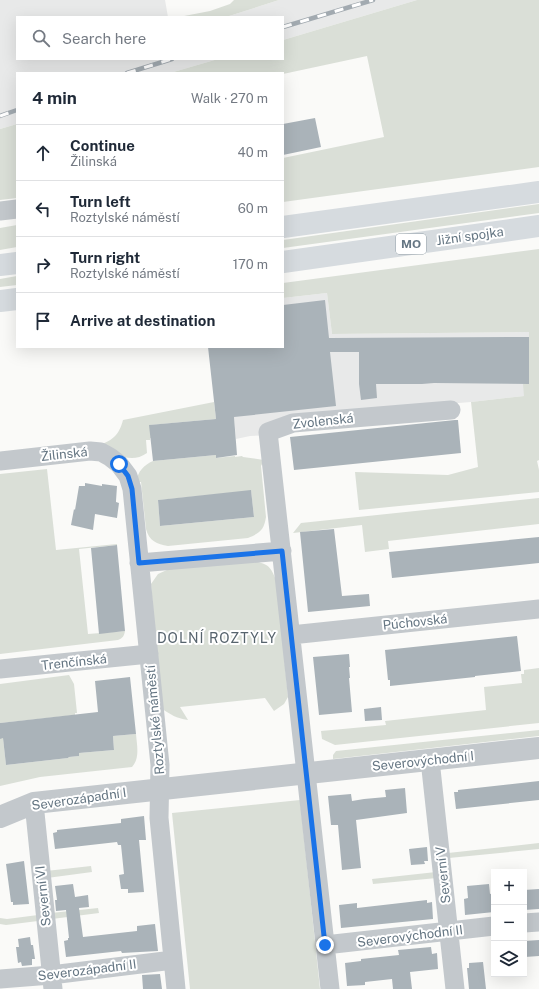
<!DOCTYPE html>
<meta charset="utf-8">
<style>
:root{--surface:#fff;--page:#f6f6f7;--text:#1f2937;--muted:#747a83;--line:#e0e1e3}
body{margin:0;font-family:"Public Sans",sans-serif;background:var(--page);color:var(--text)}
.controls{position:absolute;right:12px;bottom:12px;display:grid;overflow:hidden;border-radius:0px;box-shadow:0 4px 16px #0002}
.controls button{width:36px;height:36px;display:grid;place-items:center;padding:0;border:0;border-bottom:1px solid var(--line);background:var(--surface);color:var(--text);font:20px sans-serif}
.stop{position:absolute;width:12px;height:12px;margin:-9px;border:3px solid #1a73e8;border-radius:50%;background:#fff}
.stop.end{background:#1a73e8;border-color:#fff;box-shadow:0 1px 4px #0008}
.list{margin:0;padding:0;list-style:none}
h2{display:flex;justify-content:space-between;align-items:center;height:52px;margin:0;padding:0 16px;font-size:17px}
h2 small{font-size:13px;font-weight:400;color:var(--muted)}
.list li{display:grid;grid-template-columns:26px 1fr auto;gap:12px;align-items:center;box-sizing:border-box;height:56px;padding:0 16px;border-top:1px solid var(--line)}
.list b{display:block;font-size:15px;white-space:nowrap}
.list p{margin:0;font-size:13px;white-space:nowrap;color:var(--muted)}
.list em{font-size:13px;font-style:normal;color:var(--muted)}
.icon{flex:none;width:22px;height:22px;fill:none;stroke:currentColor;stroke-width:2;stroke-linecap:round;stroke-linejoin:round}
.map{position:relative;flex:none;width:539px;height:989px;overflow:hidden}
.search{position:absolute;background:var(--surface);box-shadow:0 4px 16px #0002;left:16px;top:16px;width:268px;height:44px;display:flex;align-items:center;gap:10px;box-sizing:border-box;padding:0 14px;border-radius:0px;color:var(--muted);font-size:15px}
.panel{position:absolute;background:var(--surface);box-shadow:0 4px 16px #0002;left:16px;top:72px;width:268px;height:276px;border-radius:0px}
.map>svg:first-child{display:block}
.built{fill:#e8e9e9}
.green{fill:#dadfd7;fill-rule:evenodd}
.building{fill:#aab3b9}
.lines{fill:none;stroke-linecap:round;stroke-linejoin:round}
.minor{stroke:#c3c8cc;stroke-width:19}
.tertiary{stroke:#c3c8cc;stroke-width:22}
.trunk{stroke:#d6dbdf;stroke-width:22}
.rail-casing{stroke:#a2aab0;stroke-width:4.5}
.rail{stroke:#fff;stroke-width:3;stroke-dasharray:9;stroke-linecap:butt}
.route{stroke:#1a73e8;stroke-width:5}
.labels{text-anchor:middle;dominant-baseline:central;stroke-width:4;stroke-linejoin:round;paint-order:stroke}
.shield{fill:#fff;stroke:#939fa8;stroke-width:1}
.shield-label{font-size:12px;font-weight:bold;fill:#657683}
.street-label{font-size:13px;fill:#657683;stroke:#fff}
.neighbourhood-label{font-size:14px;letter-spacing:1px;fill:#57646e;stroke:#fff}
</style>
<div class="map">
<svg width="539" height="989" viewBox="0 0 539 989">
<rect width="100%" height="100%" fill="#fafaf8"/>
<path class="built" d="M 0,0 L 165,0 L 168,17 L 17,17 L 17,59 L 218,59 L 170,73 L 17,73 L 17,124 L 0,129 Z
M 279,0 L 417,0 L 283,40 L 283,17 L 226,17 Z
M 327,293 L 332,334 L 529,332 L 529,384 L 524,396 L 471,402 L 302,416 L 277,435 L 250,436 L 236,439 L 234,417 L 283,347 L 283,298 Z"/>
<path class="green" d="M 234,0 L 279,0 L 226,17 L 179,17 L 210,11 L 230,4 Z
M 417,0 L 539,0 L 539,167 L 283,202 L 283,158 L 384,137 L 367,56 L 283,74 L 283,73 L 170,73 L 218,59 L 283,59 L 283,40 Z
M 17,124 L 17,198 L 0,200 L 0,129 Z
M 539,204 L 539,213 L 283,248 L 283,240 Z
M 17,225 L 17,247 L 0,250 L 0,228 Z
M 539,249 L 539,460 L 537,461 L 539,470 L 539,492 L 359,510 L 355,472 L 448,475 L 478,467 L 471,402 L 524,396 L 523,384 L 529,384 L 529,332 L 332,334 L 327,293 L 283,298 L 283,283 Z
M 17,276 L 17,285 L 0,287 L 0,279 Z
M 214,402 L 216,419 L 150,425 L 151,438 L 150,438 L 150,440 L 146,440 L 147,453 C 130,465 115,453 100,445 C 113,440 119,435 123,420 Z
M 216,455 L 216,458 L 235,456 L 235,457 L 242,456 L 243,457 L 264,460 L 261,466 L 266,517 C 264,530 260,533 248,538 L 168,546 C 157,544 149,541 146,529 L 141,482 L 136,482 C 138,471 144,465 153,461 ZM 251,491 L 254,517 L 160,526 L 158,500 Z
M 47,469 L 56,550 L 117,544 L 117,545 L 79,549 L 88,634 L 125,631 C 124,636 123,638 118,640 L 0,654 L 0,474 Z
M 539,498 L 539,524 L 388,541 L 389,549 L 365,552 L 362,525 L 293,533 L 301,523 Z
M 252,561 C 269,564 270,566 277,582 L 288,697 L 284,704 L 274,711 L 265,698 L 180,707 L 188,720 C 176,718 171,715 161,708 L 151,584 L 158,574 L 169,569 Z
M 539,668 L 539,723 L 335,745 L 322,739 L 321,731 L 386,725 L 385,721 L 486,710 L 484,687 L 522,683 L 521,674 L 524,674 L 524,670 Z
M 69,675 L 74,684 L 77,713 L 75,713 L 75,715 L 0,723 L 0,684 Z
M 539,730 L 539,736 L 333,759 L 333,755 L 336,751 Z
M 136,734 C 137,746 140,758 132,767 L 40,777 L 0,786 L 0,738 L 3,738 L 6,765 L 68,758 L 69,757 L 79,756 L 79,753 L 114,750 L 113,736 Z
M 300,800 L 320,989 L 190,989 L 172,813 Z
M 539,843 L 539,849 L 449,858 L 448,853 Z
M 91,866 L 92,872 L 47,878 L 46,871 Z
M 436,872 L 437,878 L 373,884 L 372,879 Z
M 98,908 L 99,913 L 52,919 L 51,913 Z
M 38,915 L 38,921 L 6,925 L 0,924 L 0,918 L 7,919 Z"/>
<path class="building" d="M 315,118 L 321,147 L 283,155 L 283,124 Z
M 325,300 L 329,338 L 529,337 L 529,384 L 434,383 L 422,384 L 376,384 L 377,398 L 361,400 L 359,384 L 359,352 L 330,352 L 336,406 L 234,417 L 237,455 L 216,458 L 216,455 L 153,461 L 149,425 L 216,419 L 208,347 L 283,347 L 283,305 Z
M 455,420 L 458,420 L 461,453 L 294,470 L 290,437 Z
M 85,483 L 102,486 L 102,484 L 117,486 L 116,501 L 116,502 L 119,503 L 117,518 L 95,514 L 93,530 L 71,525 L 74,509 L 75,510 L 79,486 L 85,486 Z
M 251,490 L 254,517 L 160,526 L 158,500 Z
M 334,529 L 342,596 L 369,594 L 370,606 L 308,612 L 300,532 Z
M 539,537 L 539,563 L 392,578 L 389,552 Z
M 117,545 L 125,631 L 99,634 L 91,548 Z
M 517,636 L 521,671 L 475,676 L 475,677 L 390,686 L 390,680 L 388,680 L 385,650 Z
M 349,654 L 350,667 L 349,667 L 350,678 L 349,678 L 352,712 L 319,715 L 313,657 Z
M 130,677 L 136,734 L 113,736 L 114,750 L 79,753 L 79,756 L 69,757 L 68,758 L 6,765 L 3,738 L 0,739 L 0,723 L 98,712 L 95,681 Z
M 381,707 L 382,720 L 365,721 L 364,709 Z
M 539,781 L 539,800 L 456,809 L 454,792 L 458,792 L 458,790 Z
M 405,788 L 407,813 L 356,820 L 361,868 L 342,870 L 338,825 L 331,825 L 328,796 L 351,794 L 352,801 L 364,799 L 386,797 L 385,790 Z
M 144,816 L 146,840 L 139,840 L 144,892 L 128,893 L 128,889 L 121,889 L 119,875 L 124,874 L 121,845 L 118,845 L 117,842 L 55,849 L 53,833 L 57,832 L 57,830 L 121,823 L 121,819 Z
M 427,847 L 428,861 L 424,861 L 425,864 L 411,865 L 409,849 Z
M 24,861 L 29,904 L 13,905 L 13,902 L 11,902 L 6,864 Z
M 73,884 L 75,897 L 88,895 L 89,907 L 79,908 L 83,937 L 137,931 L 137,926 L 155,924 L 158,951 L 122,953 L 121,951 L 66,957 L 64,941 L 68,940 L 68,938 L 69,938 L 66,910 L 56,911 L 55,900 L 57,900 L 55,886 Z
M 489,884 L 490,894 L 494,893 L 494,912 L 465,915 L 464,899 L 468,898 L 467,886 Z
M 539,889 L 539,909 L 524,910 L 524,890 Z
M 427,900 L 427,903 L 432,902 L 433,919 L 341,928 L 339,905 L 357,903 L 357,908 Z
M 30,937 L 31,945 L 33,945 L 35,959 L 32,959 L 32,965 L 22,966 L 21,962 L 18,963 L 16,947 L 19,947 L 18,939 Z
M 539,940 L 539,956 L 525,957 L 525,955 L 524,955 L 524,941 Z
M 431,947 L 432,954 L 437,953 L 438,969 L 410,972 L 412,989 L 393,989 L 392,979 L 365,982 L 365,985 L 347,986 L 345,963 L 361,961 L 361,959 L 399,955 L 398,950 Z
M 483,962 L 486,989 L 469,989 L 467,968 L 469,968 L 469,963 Z
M 160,974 L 162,989 L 143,989 L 142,975 Z"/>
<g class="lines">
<path class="minor" d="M 0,211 L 17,209
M 0,461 L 90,451 L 101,452 L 110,457 L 119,464 L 128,476 L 132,489 L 160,765 L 159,818 L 176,989
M 139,563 L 282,551
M 291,635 L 539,609
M 0,669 L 149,654
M 430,760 L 455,989
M 34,803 L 53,989
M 524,923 L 539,922
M 325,945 L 494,926
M 0,979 L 51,975 L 173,960
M 330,989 L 268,432 L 293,423 L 451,410"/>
<path class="tertiary" d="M 0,817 L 34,803 L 539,748"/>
<path class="trunk" d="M 283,227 L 539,192
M 283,262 L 539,226
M 0,265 L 17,263
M 0,301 L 17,299"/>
<defs>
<path id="rail" d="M 283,27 L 373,0
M 127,73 L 172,59
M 0,116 L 17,110"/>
</defs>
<use href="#rail" class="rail-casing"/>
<use href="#rail" class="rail"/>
</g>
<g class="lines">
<path class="route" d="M 119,464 L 128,476 L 132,489 L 139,563 L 282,551 L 325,945"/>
</g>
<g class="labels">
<rect class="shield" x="396" y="234" width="30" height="20" rx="3"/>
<g class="shield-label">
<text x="411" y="244">MO</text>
</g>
<g class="street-label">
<text transform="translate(470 236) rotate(-8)">Jižní spojka</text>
<text transform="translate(323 421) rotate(-6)">Zvolenská</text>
<text transform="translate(64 454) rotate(-6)">Žilinská</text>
<text transform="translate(415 622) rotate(-6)">Púchovská</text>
<text transform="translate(74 662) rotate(-6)">Trenčínská</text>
<text transform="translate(155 720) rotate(-95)">Roztylské náměstí</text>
<text transform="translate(423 761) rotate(-6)">Severovýchodní I</text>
<text transform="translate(79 799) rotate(-8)">Severozápadní I</text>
<text transform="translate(443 875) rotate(-96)">Severní V</text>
<text transform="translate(43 896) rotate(-96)">Severní VI</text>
<text transform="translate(410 936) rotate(-7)">Severovýchodní II</text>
<text transform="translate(87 970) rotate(-7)">Severozápadní II</text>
</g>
<g class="neighbourhood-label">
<text x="217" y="638">DOLNÍ ROZTYLY</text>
</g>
</g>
</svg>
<div class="controls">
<button>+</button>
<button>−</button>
<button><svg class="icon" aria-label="layers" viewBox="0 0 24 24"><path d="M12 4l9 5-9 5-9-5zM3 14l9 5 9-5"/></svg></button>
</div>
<div class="stop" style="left:119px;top:464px"></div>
<div class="stop end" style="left:325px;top:945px"></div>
<div class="search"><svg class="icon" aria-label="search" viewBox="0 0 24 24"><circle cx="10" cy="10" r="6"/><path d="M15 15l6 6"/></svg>Search here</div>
<section class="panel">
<h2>4 min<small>Walk · 270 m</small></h2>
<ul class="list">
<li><svg class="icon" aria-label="ahead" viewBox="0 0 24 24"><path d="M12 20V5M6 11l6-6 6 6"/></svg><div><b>Continue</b><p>Žilinská</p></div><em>40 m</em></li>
<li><svg class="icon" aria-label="left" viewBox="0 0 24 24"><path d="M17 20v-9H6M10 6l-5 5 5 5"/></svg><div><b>Turn left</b><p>Roztylské náměstí</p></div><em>60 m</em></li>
<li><svg class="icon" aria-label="right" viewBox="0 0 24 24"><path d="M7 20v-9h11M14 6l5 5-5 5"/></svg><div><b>Turn right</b><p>Roztylské náměstí</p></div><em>170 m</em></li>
<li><svg class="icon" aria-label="arrive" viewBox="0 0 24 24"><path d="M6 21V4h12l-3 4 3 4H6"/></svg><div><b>Arrive at destination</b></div></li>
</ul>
</section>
</div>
